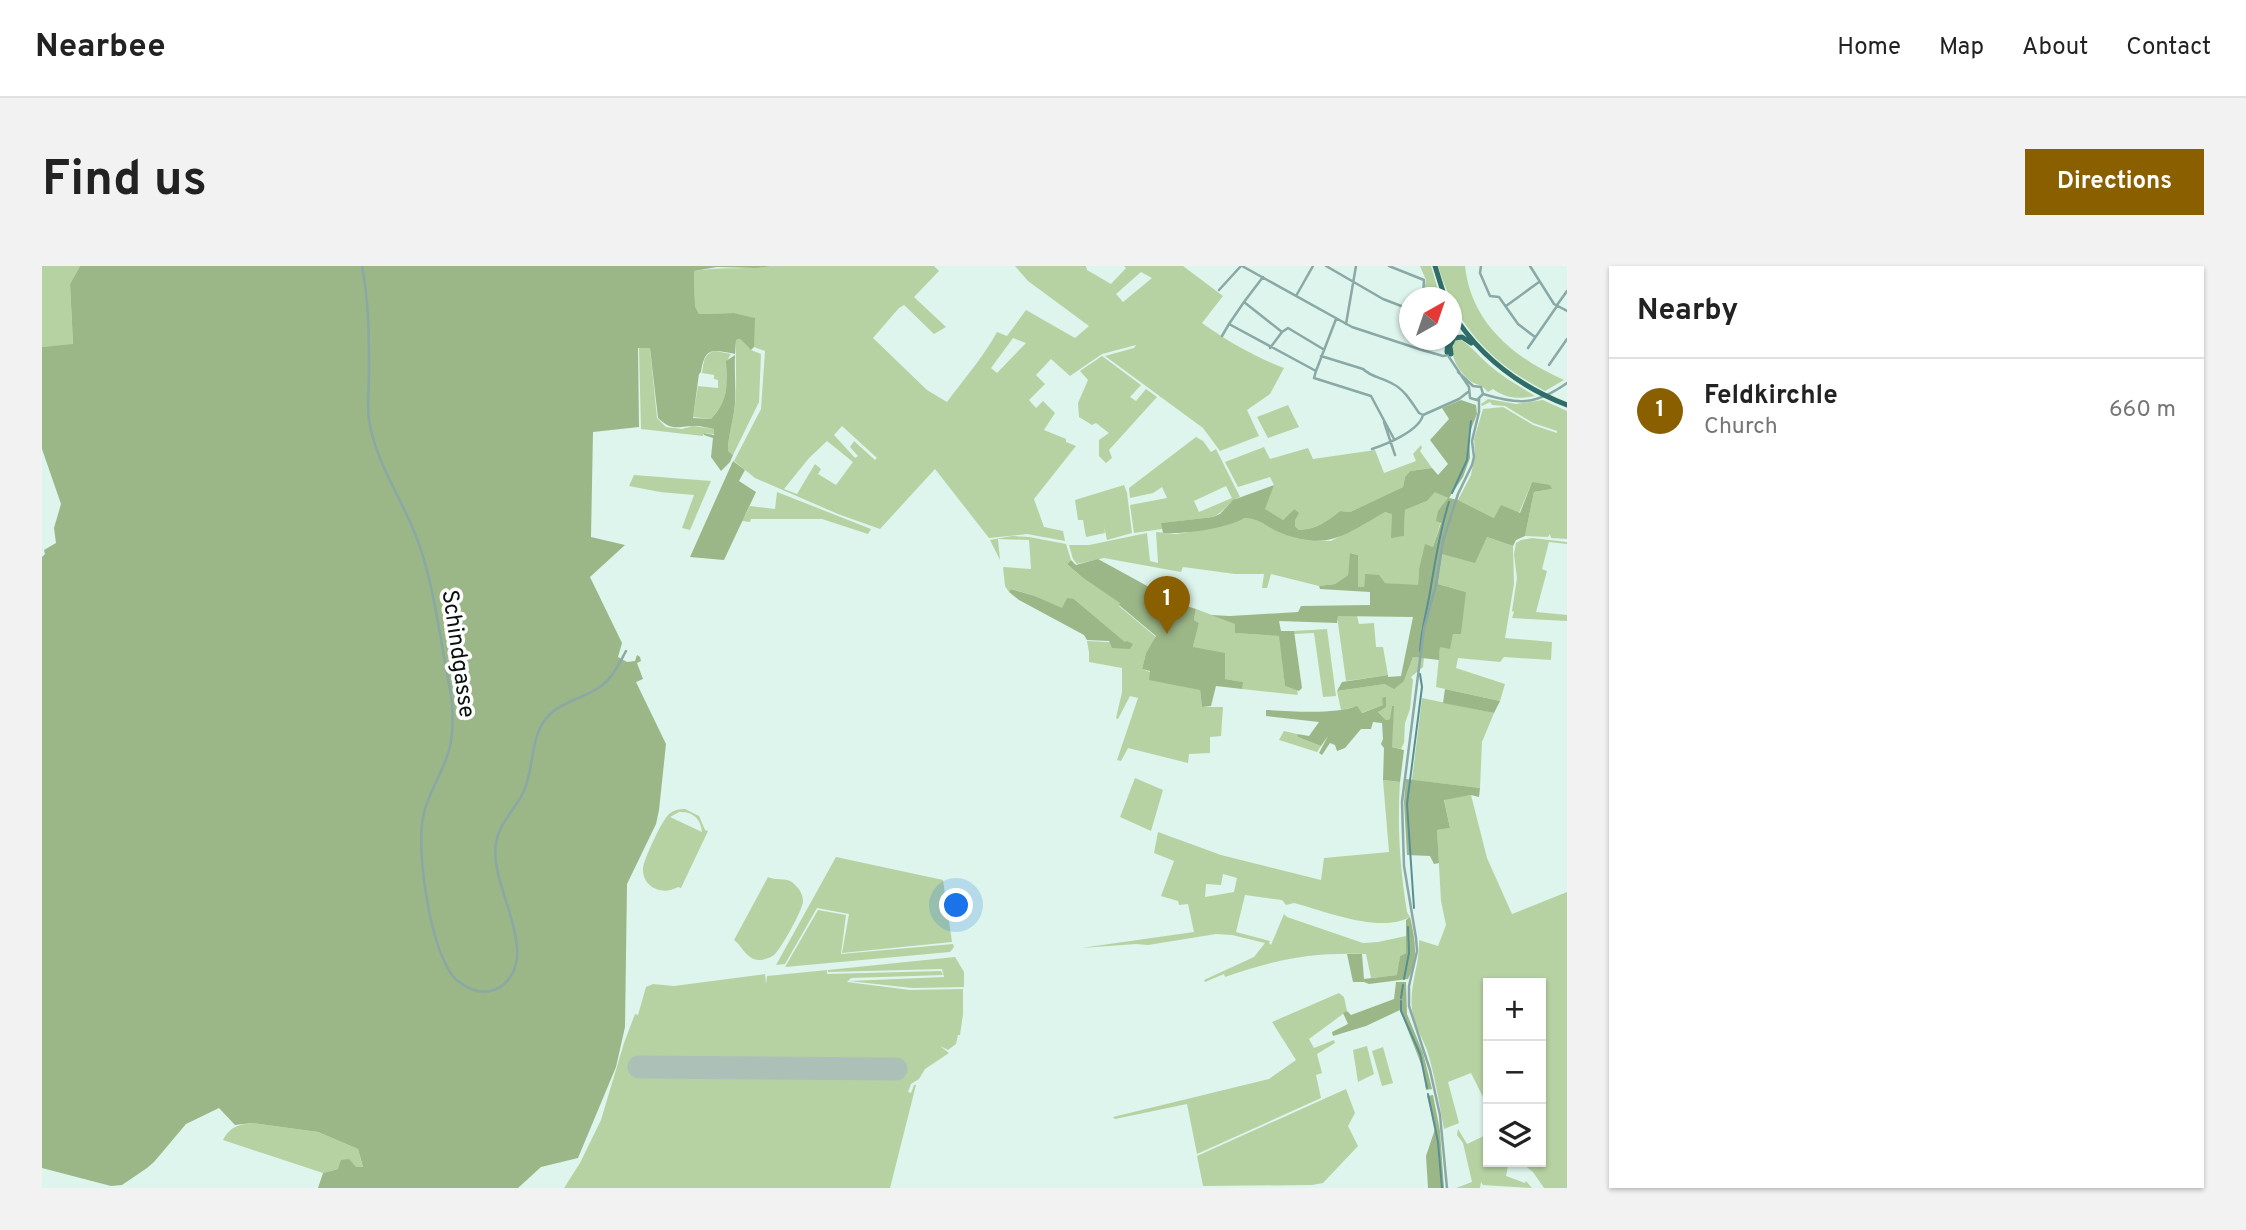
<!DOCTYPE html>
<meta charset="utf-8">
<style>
:root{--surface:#fff;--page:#f2f2f2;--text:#222;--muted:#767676;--line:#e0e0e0;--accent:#8a5f00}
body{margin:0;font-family:Overpass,sans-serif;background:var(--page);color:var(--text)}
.controls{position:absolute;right:21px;bottom:21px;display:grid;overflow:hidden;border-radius:0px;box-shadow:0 2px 5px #0004}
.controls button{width:63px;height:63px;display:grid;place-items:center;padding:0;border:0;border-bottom:2px solid var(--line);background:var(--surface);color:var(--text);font:35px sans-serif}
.compass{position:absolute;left:1357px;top:21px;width:63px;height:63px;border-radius:50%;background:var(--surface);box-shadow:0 2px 5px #0004;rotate:40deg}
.you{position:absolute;left:915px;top:640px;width:24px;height:24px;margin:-18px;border:5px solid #fff;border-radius:50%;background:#1a73e8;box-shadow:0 0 0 10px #1a73e833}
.badge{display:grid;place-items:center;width:46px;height:46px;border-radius:50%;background:var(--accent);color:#fff;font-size:23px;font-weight:700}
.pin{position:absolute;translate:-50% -58px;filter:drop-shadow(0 2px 4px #0008)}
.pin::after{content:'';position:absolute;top:37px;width:24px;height:21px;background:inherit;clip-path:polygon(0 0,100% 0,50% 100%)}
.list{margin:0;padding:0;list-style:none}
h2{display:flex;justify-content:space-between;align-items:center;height:91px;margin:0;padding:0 28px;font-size:30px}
h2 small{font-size:23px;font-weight:400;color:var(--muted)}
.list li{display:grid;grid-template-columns:46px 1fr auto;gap:21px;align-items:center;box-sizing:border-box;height:105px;padding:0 28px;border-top:2px solid var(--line)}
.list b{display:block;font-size:26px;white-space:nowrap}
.list p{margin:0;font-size:23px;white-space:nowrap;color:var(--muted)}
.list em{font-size:23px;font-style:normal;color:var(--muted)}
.icon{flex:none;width:38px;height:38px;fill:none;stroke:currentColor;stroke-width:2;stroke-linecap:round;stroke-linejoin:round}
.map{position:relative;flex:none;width:1525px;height:922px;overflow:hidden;border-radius:0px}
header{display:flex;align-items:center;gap:42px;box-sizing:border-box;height:98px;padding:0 35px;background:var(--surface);border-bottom:2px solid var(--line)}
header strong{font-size:33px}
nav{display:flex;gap:38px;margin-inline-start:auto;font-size:24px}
.intro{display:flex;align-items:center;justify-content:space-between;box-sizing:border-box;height:168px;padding:0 42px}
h1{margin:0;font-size:49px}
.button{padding:18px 32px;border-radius:0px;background:var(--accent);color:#fff;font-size:24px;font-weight:700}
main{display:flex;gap:42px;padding:0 42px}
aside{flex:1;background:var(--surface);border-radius:0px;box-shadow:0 2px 5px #0004}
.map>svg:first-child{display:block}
.green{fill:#b6d2a3;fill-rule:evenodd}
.forest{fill:#9bb787}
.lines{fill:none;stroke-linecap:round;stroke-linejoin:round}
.stream{stroke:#598e94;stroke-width:2}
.runway{stroke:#acc0b8;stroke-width:23}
.street{stroke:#8aa8a5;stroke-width:2.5}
.primary{stroke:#316d68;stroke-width:5}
.labels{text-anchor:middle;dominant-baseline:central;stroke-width:7;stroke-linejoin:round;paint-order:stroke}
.street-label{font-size:23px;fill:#09110e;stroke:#fff}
</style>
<header>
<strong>Nearbee</strong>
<nav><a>Home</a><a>Map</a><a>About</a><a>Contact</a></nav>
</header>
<div class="intro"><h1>Find us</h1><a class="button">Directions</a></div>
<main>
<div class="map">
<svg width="1525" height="922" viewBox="0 0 1525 922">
<rect width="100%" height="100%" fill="#ddf5ec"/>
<path class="green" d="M 0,0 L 38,0 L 28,18 L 31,79 L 0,81 Z
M 733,0 L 892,0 L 897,5 L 872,31 L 904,61 L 892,68 L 862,39 L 857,42 L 831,72 L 885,124 L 905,136 C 922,113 942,90 955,66 L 965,70 L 984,44 L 1033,72 L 1047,60 L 986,15 L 973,0 L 1044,0 L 1045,4 L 1069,18 L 1084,2 L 1082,0 L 1141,0 L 1181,30 L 1160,57 C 1185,75 1213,91 1242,102 L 1228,128 L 1205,144 L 1217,170 L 1178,185 L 1161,162 L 1063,90 L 1092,82 L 1094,79 L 1060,88 L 1028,110 L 1009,93 L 994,109 L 1003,118 L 987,134 L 994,142 L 1001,135 L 1013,147 L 1002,164 L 1024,173 L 1024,176 L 1034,180 L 992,233 L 1002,261 L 1021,265 L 1023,275 L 985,268 L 947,272 L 893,203 L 838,263 L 796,248 L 713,212 L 692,195 L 719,143 L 723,85 L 712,81 L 712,52 L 691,47 L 657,48 L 653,40 L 652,5 C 680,0 705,4 733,0 ZM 1099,6 L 1110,12 L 1081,36 L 1074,28 ZM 971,72 L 984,77 L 955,107 L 949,102 ZM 800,160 L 835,192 L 833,194 L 812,175 L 808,181 L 816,190 L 813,192 L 792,169 ZM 785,175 L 811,196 L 794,219 L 776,208 L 779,203 L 773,198 L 755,228 L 742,223 L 767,192 Z
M 1378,0 L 1389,0 L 1398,31 L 1381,31 L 1384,14 Z
M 1396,0 L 1423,0 C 1429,57 1472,92 1522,114 L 1503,125 C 1447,96 1414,59 1396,0 Z
M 698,73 L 709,84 L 719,88 L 717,136 L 691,189 L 686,185 C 686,172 689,160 692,147 C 696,123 693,98 694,74 Z
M 1418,73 C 1429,80 1437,90 1447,99 C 1461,111 1477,120 1493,130 C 1478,133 1464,133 1451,123 L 1446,126 C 1437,116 1434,120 1427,114 C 1416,105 1405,87 1414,74 Z
M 597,82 L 608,82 L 615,152 L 624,161 L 640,163 L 651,160 L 672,163 L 672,168 L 661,167 L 661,170 L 599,163 Z
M 673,85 L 689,88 C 680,100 687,111 684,125 C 682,137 677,143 669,153 L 651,151 L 656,120 L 676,122 L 676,114 L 672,113 L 672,109 L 660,107 C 662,96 661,88 673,85 Z
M 1060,90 L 1099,119 L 1088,131 L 1094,135 L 1104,123 L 1115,131 L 1067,184 L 1070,192 L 1064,197 L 1057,190 L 1057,174 L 1067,167 L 1054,157 L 1050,159 L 1037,151 L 1036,137 L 1046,114 L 1038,105 Z
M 1446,133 L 1474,138 L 1501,134 L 1525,145 L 1525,273 L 1509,272 L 1508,268 L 1506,271 L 1483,270 L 1492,226 L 1510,223 L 1490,216 L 1477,247 L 1452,252 L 1416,234 L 1429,209 L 1433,188 L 1432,173 L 1441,143 L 1461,141 L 1491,159 L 1515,167 L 1515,165 L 1491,157 L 1463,140 L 1450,139 L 1448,136 L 1440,140 L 1439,138 Z
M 1246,139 L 1257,161 L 1226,172 L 1215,151 Z
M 1154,171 L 1161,175 L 1169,186 L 1174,183 L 1198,231 C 1187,235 1182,246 1171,251 L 1120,257 L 1120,263 L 1092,267 L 1088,239 L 1125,232 L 1120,221 L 1111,227 L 1088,232 L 1087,222 ZM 1184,220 L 1190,232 L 1157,246 L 1152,235 Z
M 1379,179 L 1380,182 L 1378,185 L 1390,202 L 1368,205 L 1363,211 L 1361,221 L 1308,246 L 1298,245 C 1284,256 1275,263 1257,264 L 1253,260 L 1252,243 L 1241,254 L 1222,243 L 1232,219 L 1228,211 L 1196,221 L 1183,196 L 1222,181 L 1228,193 L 1266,182 L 1271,193 L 1333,184 L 1342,207 L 1374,195 L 1371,188 Z
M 592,209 L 669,215 L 648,264 L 640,262 L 652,229 L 618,226 L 587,220 Z
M 1082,219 L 1085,227 L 1090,267 L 1065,274 L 1062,260 L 1063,267 L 1044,271 L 1041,254 L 1036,254 L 1033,234 Z
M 1393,225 L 1406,232 L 1391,281 L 1384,279 L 1377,303 L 1376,320 L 1343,317 L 1323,309 L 1322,321 L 1315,321 L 1316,289 L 1309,287 L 1306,309 L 1293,318 L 1277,320 L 1229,308 L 1225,322 L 1220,322 L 1222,308 L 1193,308 L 1141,301 L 1139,306 L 1062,292 L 1035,298 L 1031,293 L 1027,279 L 1047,279 L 1105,267 L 1108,295 L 1116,297 L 1114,266 L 1134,268 L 1155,265 L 1203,252 L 1211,252 L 1237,266 L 1263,274 L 1289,275 L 1342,246 L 1350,247 L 1350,271 L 1362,270 L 1363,244 L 1385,235 Z
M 735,226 L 829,263 L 826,268 L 780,253 L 709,253 L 708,256 L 700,255 L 708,240 L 733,243 Z
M 970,270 L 987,271 L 1024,278 L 1029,294 L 1025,298 L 1041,312 L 1079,337 L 1077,340 L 1114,371 L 1104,387 L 1100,403 L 1158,424 L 1160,441 L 1181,441 L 1179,470 L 1168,471 L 1168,487 L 1147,488 L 1146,497 L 1086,482 L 1079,495 L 1075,494 L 1096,432 L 1088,430 L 1076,453 L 1074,452 L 1080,426 L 1080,402 L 1047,396 L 1047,386 L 1045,375 L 1084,377 L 1032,333 L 1021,343 L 993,330 L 970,323 L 967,326 L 963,320 L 961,301 L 989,303 L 987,274 L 956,273 L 958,294 L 948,274 Z
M 1445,271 L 1471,280 L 1472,318 L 1463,372 L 1510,376 L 1509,394 L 1462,391 L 1458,396 L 1416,392 L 1414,402 L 1463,418 L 1458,435 L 1394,421 L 1398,381 L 1411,368 L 1424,326 L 1396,318 L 1400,287 Z
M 1490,272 L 1525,276 L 1525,278 L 1507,276 L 1500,303 L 1505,305 L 1494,346 L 1525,349 L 1525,355 L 1470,352 L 1472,346 L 1470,345 L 1475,312 L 1472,288 L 1474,277 L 1479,274 Z
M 1154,343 L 1194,358 L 1194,367 L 1238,370 L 1243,420 L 1255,424 L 1256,429 L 1200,423 L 1200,416 L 1183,413 L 1151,381 L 1157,357 L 1152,354 Z
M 1295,350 L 1315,350 L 1317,358 L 1332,357 L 1334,381 L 1341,381 L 1346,409 L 1304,415 Z
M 1285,363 L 1294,430 L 1281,431 L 1272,367 L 1252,368 L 1252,365 Z
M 1371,391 L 1382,392 L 1381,401 L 1369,411 L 1371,414 L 1368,443 L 1363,457 L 1362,477 L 1359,483 L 1350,481 L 1350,440 L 1349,453 L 1344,454 L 1336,446 L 1341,439 L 1319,447 L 1312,441 L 1299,444 L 1295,425 L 1362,415 Z
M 1380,432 L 1452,447 L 1440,476 L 1438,522 L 1370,514 Z
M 1242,465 L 1255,468 L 1256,471 L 1279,480 L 1275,486 L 1237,474 Z
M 1093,512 L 1121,524 L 1109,565 L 1078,551 Z
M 1341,514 L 1358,516 C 1355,560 1358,602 1365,646 L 1368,651 C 1338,668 1283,645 1252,637 L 1244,639 L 1240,634 L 1203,629 L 1194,666 L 1228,675 L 1227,677 L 1229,679 L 1242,648 L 1245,651 L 1321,677 L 1336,676 L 1364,670 L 1364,687 L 1358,690 L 1356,709 L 1329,712 L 1324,688 C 1269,686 1235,693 1183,711 L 1182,708 L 1163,716 L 1162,714 L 1212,691 L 1223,677 L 1190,669 L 1174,668 L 1106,679 L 1094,678 L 1039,682 L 1152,666 L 1146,638 L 1137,639 L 1136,635 L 1119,630 L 1132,595 L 1112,587 L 1116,566 L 1179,589 L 1279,614 L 1282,592 L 1347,586 ZM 1181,608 L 1195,612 L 1192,626 L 1163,631 L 1164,618 L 1179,619 Z
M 1429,529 L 1445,592 L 1470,648 L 1525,626 L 1525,922 L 1502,922 L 1491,906 L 1478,896 L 1499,896 L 1499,717 L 1446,717 L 1446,841 L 1429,807 L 1406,816 L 1417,857 L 1402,863 C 1397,836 1393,810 1385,784 C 1380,771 1371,757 1370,743 C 1367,720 1378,698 1377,674 L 1396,680 L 1404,659 L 1399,635 L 1395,564 L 1408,562 L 1402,533 Z
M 643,543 L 657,550 L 663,564 L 666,565 L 639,622 L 636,621 C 621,630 600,622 601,602 C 602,593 620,554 627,548 C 632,544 637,543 643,543 ZM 637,546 C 650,545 659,552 660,566 L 628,551 Z
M 794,591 L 901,614 L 910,676 L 800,687 L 807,648 L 775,642 L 743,698 L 734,699 Z
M 726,611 C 736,616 746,609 755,621 C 759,625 761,631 761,636 C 760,645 739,683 732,689 C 728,692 722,694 717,694 C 704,693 701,681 692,674 Z
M 776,644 L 804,649 L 799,688 L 911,678 L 912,681 L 908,686 L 743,701 Z
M 913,691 L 922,706 L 922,721 L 870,722 L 807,715 L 902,711 L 900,703 L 786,706 L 786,704 Z
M 785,704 L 785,708 L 899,705 L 901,709 L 809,712 L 805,716 L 868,724 L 921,723 L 921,748 L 918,769 L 916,769 L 914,778 L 906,784 L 898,780 L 907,787 L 883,803 L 877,813 L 869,818 L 866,826 L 869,827 L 872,819 L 874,819 L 848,922 L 522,922 L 538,897 L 559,854 L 582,777 L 593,748 L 596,749 L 604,721 L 611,718 L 632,720 L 723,708 L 724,718 L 725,710 Z
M 1297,727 L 1302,731 L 1305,745 L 1267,773 L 1272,782 L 1292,774 L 1293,777 L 1275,788 L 1280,807 L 1274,809 L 1279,832 L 1155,888 L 1145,838 L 1073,853 L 1071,851 L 1227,813 L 1254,794 L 1230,756 Z
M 1325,780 L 1332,808 L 1316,816 L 1311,784 Z
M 1341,781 L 1351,817 L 1340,820 L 1330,785 Z
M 1304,823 L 1313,847 L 1306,860 L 1316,880 L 1281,917 L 1270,919 L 1161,920 L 1155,890 Z
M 210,857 L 276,866 L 316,883 L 321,902 L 296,903 L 281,907 L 181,874 C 188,861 195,859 210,857 Z
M 1416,863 L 1425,878 L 1446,868 L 1446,896 L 1461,896 L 1466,899 L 1464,910 L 1483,917 L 1484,915 L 1490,922 L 1441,919 L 1439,916 L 1438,922 L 1414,922 L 1430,916 L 1421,877 L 1415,869 Z"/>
<path class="forest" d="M 38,0 L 733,0 L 714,2 L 675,1 L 652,5 L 653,40 L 657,48 L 692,47 L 713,52 L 712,81 L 709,84 L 698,73 L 694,74 L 693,88 C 671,84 663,80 659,106 L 657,108 L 651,152 L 669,153 C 687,133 685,121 684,95 L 693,89 C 692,108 695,127 692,146 C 690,159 686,171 686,185 L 691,189 L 688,196 L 679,205 L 669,191 L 671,172 L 662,169 L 661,167 L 672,169 L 672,163 C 666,162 660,160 654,160 C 636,159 632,167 616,152 L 608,82 L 596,82 L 597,161 L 551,166 L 549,271 L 583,279 L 548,311 L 580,377 L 576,391 L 585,396 L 593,395 L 595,389 L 598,391 L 599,395 L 595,397 L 601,413 L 594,416 L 624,478 L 617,544 L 614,558 L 585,618 L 583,761 L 574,801 L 536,892 L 499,901 L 476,922 L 276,922 L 281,907 L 296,903 L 299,894 L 307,893 L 314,901 L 321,901 L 316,883 L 276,866 L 210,857 L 193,859 L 177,842 L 144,858 L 112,896 L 105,902 L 80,919 L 69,920 L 0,902 L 0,291 L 3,288 L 2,284 L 14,277 L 12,262 L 19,238 L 0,183 L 0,81 L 31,78 L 28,18 Z
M 1419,134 L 1434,139 L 1435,148 L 1427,168 L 1428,192 L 1421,211 L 1407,232 L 1416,234 L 1452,252 L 1459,239 L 1478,247 L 1490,216 L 1508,219 L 1510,223 L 1492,226 L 1483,270 L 1474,274 L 1471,280 L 1445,271 L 1433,297 L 1400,288 L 1396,318 L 1424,326 L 1419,368 L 1411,368 L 1408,383 L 1398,381 L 1397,394 L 1371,391 L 1362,415 L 1352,423 L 1343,418 L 1295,425 L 1300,416 L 1346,409 L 1346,411 L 1359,410 L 1371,351 L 1296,350 L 1295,357 L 1237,355 L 1239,365 L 1252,365 L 1260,422 L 1257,425 L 1243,420 L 1237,370 L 1193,367 L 1193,358 L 1169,349 L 1188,350 L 1256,346 L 1259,340 L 1328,339 L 1328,326 L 1278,323 L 1277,320 L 1293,318 L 1306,309 L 1308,287 L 1316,289 L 1316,321 L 1322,321 L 1323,308 L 1337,309 L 1343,317 L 1376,319 L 1377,303 L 1383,278 L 1391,281 L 1399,257 L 1394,255 L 1396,245 L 1406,232 L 1393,226 L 1385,235 L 1363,244 L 1362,270 L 1349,272 L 1350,248 L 1343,246 C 1302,269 1287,285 1239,267 C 1226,262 1217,252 1203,252 C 1182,263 1145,268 1121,267 L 1119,257 L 1171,251 L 1178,248 L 1191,234 L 1232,219 L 1223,243 L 1241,254 L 1252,243 L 1257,247 L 1253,254 L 1253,260 L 1257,264 C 1275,263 1284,256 1298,245 L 1308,246 L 1361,221 L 1363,211 L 1368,205 L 1390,202 L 1396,209 L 1406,198 L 1388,174 L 1407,153 L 1400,142 Z
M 691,195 L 703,204 L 697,215 L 714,226 L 682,294 L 648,291 Z
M 1056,293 L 1138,338 L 1154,343 L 1152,354 L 1157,357 L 1151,381 L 1183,387 L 1183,413 L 1201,416 L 1200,423 L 1174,420 L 1169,440 L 1160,441 L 1158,424 L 1107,414 L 1108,405 L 1100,403 L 1104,387 L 1114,370 L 1077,339 L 1078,337 L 1041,312 L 1025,298 L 1029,294 L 1034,299 Z
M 969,323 L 993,330 L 1020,342 L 1025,332 L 1032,333 L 1083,376 L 1085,375 L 1091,378 L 1088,383 L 1070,382 L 1067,375 L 1045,374 L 1042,369 L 977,334 L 967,326 Z
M 1403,423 L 1458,435 L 1452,447 L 1401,437 Z
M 1344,431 L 1344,441 L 1336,446 L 1344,454 L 1348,453 L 1350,440 L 1352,440 L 1350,481 L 1362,484 L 1358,516 L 1341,514 L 1342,482 L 1339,478 L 1341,473 L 1340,457 L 1331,456 L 1329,463 L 1319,463 L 1303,482 L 1295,485 L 1293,479 L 1288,477 L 1280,489 L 1277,487 L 1286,470 L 1279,480 L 1256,471 L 1255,468 L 1267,470 L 1277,456 L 1224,450 L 1224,444 C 1249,445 1292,449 1315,440 L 1320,447 L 1341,439 L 1340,432 Z
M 1364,513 L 1438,522 L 1437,531 L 1429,529 L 1402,534 L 1408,562 L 1395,564 L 1397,597 L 1392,598 L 1388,590 L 1365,589 L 1362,536 Z
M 1368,651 C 1373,672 1377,693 1366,713 L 1327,718 L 1322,716 L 1311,716 L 1305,688 L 1320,688 L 1322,713 L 1355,709 L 1358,690 L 1364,687 L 1364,654 Z
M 1354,716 L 1364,716 L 1365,748 L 1381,787 L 1390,823 L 1384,824 L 1381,803 L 1358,744 L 1324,760 L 1291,770 L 1290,766 L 1306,758 L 1301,747 L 1305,745 L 1309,749 L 1352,733 Z
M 1391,829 L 1398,865 L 1402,922 L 1386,922 L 1384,890 L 1393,863 L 1385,830 Z"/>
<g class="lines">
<path class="stream" d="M 1410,227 L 1425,194 L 1429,155
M 1378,385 C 1379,362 1386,342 1389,320 C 1394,291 1398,264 1407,236
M 1372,642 L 1365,538 L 1380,421 L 1378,408
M 1362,713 L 1367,687 L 1366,661
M 1359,732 L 1361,719
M 1359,735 L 1359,745 L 1378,788 L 1385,822
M 1386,828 L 1396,876 L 1400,922"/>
<path class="runway" d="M 597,801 L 854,803"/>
<path class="street" d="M 320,0 C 327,35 327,71 327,107 C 327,122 325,139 327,154 C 334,198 361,234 376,275 C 388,309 394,344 400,379 C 403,399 408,419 410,438 C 411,451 411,467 408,480 C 403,505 385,526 381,552 C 374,585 389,696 417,716 C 431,726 447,730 461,719 C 500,687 446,619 454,577 C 457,557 473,544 482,525 C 493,500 487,469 508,448 C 524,433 549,431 565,415 C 573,407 578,396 584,385
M 1200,0 L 1310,61 L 1380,84 L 1401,90 L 1407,89
M 1284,0 L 1341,33 L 1367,43
M 1347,0 L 1382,14 L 1381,32
M 1439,0 L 1438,7 L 1448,30 L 1457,31 L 1476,58 L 1493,71
M 1488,0 L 1512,38 L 1525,45
M 1221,11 L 1202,36 L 1240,66 L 1246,62 L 1281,83
M 1177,24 L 1199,0
M 1254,30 L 1271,0
M 1202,36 L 1187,58 L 1274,105 L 1272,112 L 1329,130 L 1352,173
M 1515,39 L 1525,25
M 1464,40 L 1497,16
M 1304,58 L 1314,0
M 1180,70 L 1187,58
M 1228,82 L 1240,66
M 1486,82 L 1515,40
M 1380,84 L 1382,74
M 1279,90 L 1321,103 C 1329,111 1341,112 1351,118 C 1363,124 1370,137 1377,147 L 1381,149 L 1417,133 L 1426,126
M 1407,91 L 1427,121 L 1428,132 L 1435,134 L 1441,128
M 1507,99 L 1525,73
M 1274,105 L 1294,53
M 1416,106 L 1431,120 L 1439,121 L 1441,128 C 1477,139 1494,139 1525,117
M 1342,156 L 1353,189
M 1330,183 C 1345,178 1377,165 1381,149
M 1405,922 L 1398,849 L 1388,804 L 1367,740 L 1367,720 L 1375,685 L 1374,672 L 1362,600 L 1360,536 L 1382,362 L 1394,319 L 1401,275 L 1416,228 L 1430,199 L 1432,191 L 1430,175 L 1437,146 L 1437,133"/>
<path class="primary" d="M 1393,0 L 1403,32
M 1409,45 C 1437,90 1476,120 1525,139
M 1409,66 L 1411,61 L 1410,48
M 1405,86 L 1406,74
M 1409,88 L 1408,80 L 1412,72 L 1420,71 L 1429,77"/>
</g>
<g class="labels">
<g class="street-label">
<text transform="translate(415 388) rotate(82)">Schindgasse</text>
</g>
</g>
</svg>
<div class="controls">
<button>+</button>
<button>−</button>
<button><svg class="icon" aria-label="layers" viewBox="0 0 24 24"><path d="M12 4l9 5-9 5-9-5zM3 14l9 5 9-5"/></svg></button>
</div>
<svg class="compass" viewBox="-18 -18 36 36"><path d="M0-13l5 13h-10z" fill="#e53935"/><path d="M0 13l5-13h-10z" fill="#767676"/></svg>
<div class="you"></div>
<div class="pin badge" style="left:1125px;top:368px">1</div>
</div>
<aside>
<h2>Nearby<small></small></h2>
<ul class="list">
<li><span class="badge">1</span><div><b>Feldkirchle</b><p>Church</p></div><em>660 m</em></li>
</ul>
</aside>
</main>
